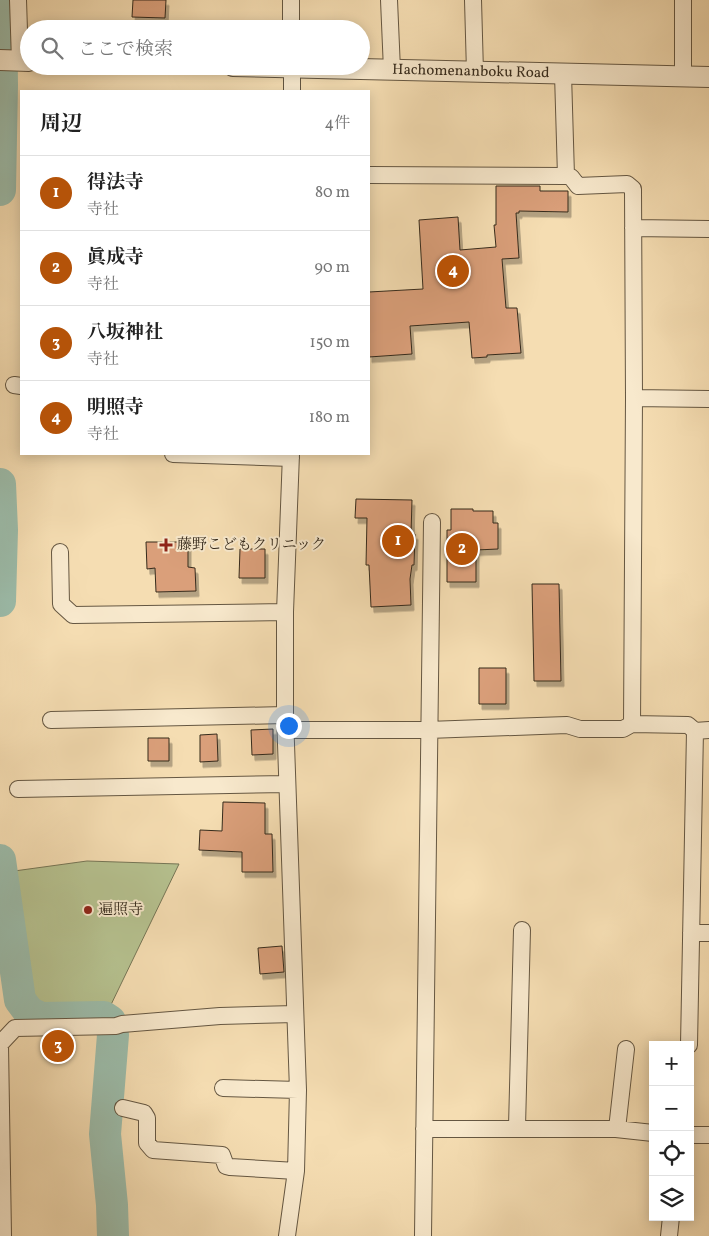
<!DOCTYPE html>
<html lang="ja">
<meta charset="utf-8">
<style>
:root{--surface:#fff;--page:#f6f6f6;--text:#222;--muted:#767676;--line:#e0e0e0;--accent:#b45309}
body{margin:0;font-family:Vollkorn,"Noto Serif JP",serif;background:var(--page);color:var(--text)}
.controls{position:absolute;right:15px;bottom:15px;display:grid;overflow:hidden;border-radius:0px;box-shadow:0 2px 12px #0003}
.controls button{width:45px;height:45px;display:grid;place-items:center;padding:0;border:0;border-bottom:1px solid var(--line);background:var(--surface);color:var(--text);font:25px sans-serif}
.you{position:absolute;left:288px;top:725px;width:18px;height:18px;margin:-12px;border:4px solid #fff;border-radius:50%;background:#1a73e8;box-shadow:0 0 0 8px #1a73e833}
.badge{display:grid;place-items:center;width:32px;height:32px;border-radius:50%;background:var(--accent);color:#fff;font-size:16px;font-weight:700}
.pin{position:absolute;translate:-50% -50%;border:2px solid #fff;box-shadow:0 1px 5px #0006}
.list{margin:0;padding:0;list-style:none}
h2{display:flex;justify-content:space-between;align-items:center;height:65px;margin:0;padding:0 20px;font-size:21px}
h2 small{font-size:16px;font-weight:400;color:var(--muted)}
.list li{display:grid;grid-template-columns:32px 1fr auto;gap:15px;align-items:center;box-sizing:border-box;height:75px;padding:0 20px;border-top:1px solid var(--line)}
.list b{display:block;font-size:19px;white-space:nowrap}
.list p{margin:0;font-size:16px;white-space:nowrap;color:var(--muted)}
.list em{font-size:16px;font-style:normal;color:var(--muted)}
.icon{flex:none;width:28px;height:28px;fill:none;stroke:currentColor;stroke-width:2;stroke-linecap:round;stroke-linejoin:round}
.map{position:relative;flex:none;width:709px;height:1236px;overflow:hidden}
.search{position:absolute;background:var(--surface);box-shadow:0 2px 12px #0003;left:20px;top:20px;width:350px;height:55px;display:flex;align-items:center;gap:12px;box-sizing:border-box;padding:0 18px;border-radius:28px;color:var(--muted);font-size:19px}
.panel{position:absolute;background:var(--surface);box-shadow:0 2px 12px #0003;left:20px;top:90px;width:350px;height:365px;border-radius:0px}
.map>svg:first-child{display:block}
.green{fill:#b6c290;stroke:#767656}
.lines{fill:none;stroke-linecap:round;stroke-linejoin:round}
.river{stroke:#9cbcaa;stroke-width:32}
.building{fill:#da9f7a;stroke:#352a1c;filter:url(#shadow)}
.minor-casing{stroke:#655742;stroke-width:18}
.tertiary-casing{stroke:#655742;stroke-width:22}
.minor{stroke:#f8e9cd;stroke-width:16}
.tertiary{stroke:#f8e9cd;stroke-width:20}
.poi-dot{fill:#8f2418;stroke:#f8e9cd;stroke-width:2}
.labels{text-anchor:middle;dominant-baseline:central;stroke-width:4;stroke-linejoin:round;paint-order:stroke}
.street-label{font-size:15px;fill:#352a1c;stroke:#f8e9cd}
.poi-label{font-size:15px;fill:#352a1c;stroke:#f8e9cd;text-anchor:start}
</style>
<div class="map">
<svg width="709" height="1236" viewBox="0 0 709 1236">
<defs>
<filter id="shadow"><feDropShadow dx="3" dy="5.5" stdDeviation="0" flood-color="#0004"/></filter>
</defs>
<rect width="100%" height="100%" fill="#f5ddb2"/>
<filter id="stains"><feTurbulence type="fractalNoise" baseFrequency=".004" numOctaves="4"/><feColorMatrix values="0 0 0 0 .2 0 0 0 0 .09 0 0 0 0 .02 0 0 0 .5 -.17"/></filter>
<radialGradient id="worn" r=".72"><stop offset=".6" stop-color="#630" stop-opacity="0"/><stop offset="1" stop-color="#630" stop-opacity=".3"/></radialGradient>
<path class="green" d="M 87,861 L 179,864 L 106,1015 L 99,1008 L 39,1013 L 31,1008 L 26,1001 L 7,872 Z"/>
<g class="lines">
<path class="river" d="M 0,190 L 2,85 L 1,0
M 0,484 L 2,530 L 0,601
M 0,860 L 20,1000 L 29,1012 L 41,1018 L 104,1017 L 110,1021 L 113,1035 L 105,1134 L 112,1205 L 113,1236"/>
</g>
<path class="building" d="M 133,0 L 166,0 L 165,18 L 132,17 Z
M 496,186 L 540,186 L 540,191 L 568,191 L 568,212 L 519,211 L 519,213 L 516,213 L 519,258 L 502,259 L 506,308 L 517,308 L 521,353 L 487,355 L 487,357 L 472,358 L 469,322 L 410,326 L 412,354 L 369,357 L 369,292 L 423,289 L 419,220 L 458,217 L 460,250 L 496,247 L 494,225 L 496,225 Z
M 356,499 L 412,500 L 411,534 L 415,534 L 414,565 L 412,565 L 410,579 L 411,605 L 371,607 L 369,565 L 366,565 L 367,518 L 355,518 Z
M 451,509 L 473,509 L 473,511 L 493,511 L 493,523 L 498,523 L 498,549 L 476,550 L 476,582 L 447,582 L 447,530 L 451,530 Z
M 146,542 L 188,542 L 188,567 L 195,568 L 196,591 L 156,592 L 155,568 L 147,569 Z
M 240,549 L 265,549 L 265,578 L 239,578 Z
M 532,584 L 559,584 L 561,681 L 534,681 Z
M 479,668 L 506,668 L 506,704 L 479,704 Z
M 273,729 L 273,754 L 252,755 L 251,730 Z
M 217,734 L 218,761 L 200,762 L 200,735 Z
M 148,738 L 169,738 L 169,761 L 148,761 Z
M 223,802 L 265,803 L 265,834 L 272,834 L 273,872 L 242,872 L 242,852 L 199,850 L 200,830 L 222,831 Z
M 282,946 L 284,972 L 260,974 L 258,948 Z"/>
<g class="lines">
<defs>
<path id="minor" d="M 18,0 L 20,61
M 291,0 L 291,29
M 389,0 L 392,70
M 473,0 L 475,72
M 683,0 L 683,76
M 292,66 L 292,91
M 563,74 L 566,176
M 369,175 L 566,176 L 571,177 L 578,186 L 627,184 L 633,189 L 634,398 L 632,724
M 633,228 L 709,229
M 14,385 L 21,386
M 634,398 L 709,399
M 173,454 L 291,458
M 60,552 L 61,604 L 73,615 L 285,612
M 51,720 L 285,715
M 286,730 L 428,730 L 567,725 L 580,729 L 623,729 L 632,724 L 688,725 L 695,731 L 709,730
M 18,789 L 287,784
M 691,933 L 709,933
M 0,1044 L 15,1028 L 116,1026 L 122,1024 L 220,1016 L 295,1014
M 0,1045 L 3,1236
M 689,1045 L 695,731
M 223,1088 L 298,1090
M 123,1108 L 144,1113 L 147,1118 L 147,1143 L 153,1150 L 222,1155 L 226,1166 L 230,1167 L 296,1171
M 517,1127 L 522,930
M 424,1129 L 616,1129 L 653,1133
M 617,1129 L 626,1049
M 690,1135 L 709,1135
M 287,1236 L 296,1171 L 298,1090 L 285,715 L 285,612 L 291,454
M 423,1236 L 432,522
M 669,1236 L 671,1217"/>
<g id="tertiary">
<path d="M 0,60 L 29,61"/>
<path id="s1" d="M 233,66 L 709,77"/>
</g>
</defs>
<use href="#minor" class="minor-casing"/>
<use href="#tertiary" class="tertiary-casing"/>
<use href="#minor" class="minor"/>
<use href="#tertiary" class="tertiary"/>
</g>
<g class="poi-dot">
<path d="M163.5 537.5h5v5h5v5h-5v5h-5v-5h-5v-5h5z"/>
<circle cx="88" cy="910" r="5"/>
</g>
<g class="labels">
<g class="street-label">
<text stroke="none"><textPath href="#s1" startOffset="238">Hachomenanboku Road</textPath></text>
</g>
<g class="poi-label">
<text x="177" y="545">藤野こどもクリニック</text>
<text x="98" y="910">遍照寺</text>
</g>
</g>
<rect width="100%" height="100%" filter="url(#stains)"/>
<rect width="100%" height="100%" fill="url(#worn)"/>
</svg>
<div class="controls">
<button>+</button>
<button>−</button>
<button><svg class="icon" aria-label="locate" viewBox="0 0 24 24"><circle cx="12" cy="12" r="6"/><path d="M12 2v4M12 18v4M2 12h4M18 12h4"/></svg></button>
<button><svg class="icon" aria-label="layers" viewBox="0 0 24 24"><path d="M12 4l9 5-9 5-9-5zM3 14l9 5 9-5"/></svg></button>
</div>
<div class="you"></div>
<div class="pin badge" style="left:398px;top:541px">1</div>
<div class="pin badge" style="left:462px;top:549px">2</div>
<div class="pin badge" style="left:58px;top:1046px">3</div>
<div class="pin badge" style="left:453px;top:271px">4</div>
<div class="search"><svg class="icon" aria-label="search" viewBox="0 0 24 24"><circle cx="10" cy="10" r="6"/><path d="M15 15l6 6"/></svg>ここで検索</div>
<section class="panel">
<h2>周辺<small>4件</small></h2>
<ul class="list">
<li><span class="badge">1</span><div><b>得法寺</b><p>寺社</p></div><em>80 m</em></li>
<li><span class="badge">2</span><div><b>眞成寺</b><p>寺社</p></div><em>90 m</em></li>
<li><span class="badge">3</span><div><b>八坂神社</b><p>寺社</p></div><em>150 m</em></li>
<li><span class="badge">4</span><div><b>明照寺</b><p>寺社</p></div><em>180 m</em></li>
</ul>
</section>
</div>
